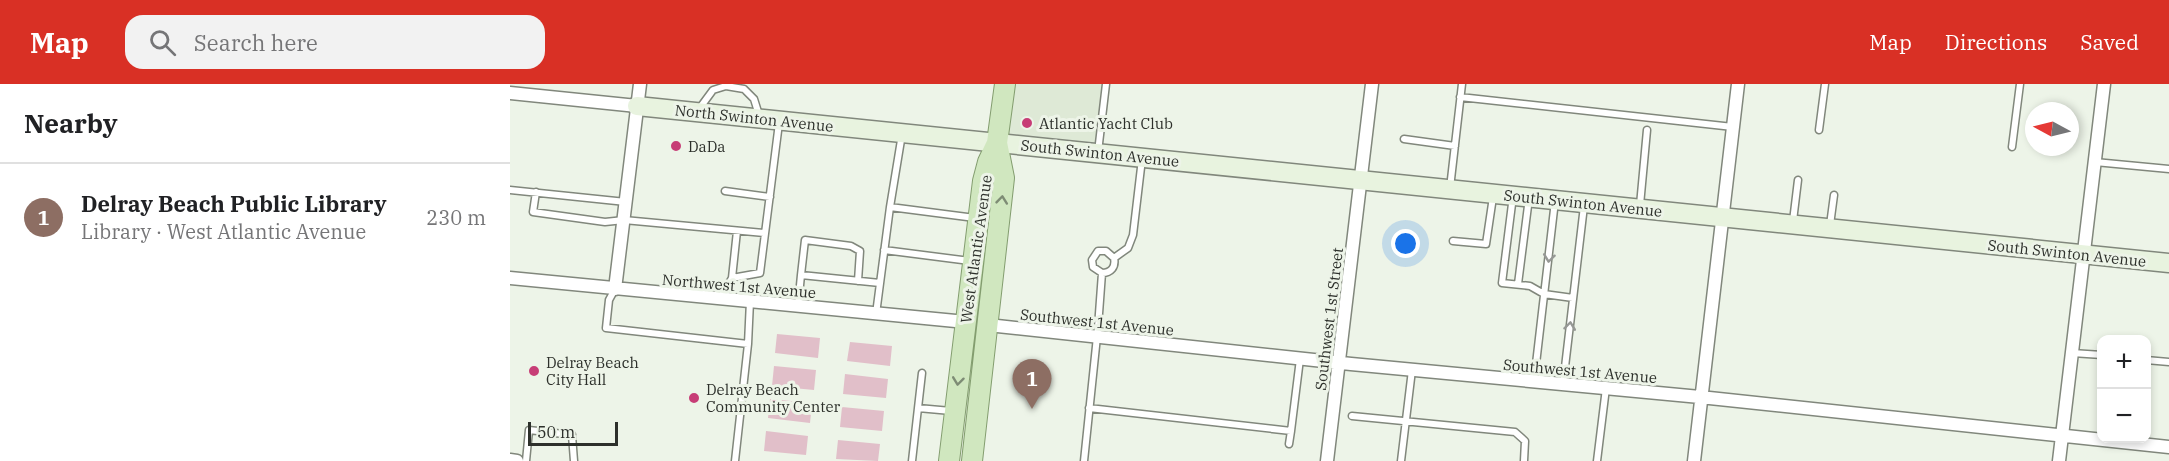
<!DOCTYPE html>
<meta charset="utf-8">
<style>
:root{--surface:#fff;--page:#f2f2f2;--text:#202124;--muted:#757577;--line:#e0e0e0;--accent:#d93025}
body{margin:0;font-family:"IBM Plex Serif",serif;background:var(--page);color:var(--text)}
.controls{position:absolute;right:18px;bottom:18px;display:grid;overflow:hidden;border-radius:12px;box-shadow:0 3px 9px #0003}
.controls button{width:54px;height:54px;display:grid;place-items:center;padding:0;border:0;border-bottom:2px solid var(--line);background:var(--surface);color:var(--text);font:30px sans-serif}
.compass{position:absolute;left:1515px;top:18px;width:54px;height:54px;border-radius:50%;background:var(--surface);box-shadow:0 3px 9px #0003;rotate:277deg}
.scale{position:absolute;left:18px;bottom:15px;width:90px;box-sizing:border-box;padding-left:6px;border:3px solid #2d302b;border-top:0;font-size:16px;line-height:21px;white-space:nowrap;color:#2d302b;-webkit-text-stroke:4px #edf4e8;paint-order:stroke}
.you{position:absolute;left:896px;top:160px;width:21px;height:21px;margin:-15px;border:4px solid #fff;border-radius:50%;background:#1a73e8;box-shadow:0 0 0 9px #1a73e833}
.badge{display:grid;place-items:center;width:39px;height:39px;border-radius:50%;background:var(--accent);color:#fff;font-size:20px;font-weight:700}
.pin{position:absolute;translate:-50% -50px;filter:drop-shadow(0 2px 3px #0008)}
.pin::after{content:'';position:absolute;top:32px;width:21px;height:18px;background:inherit;clip-path:polygon(0 0,100% 0,50% 100%)}
.list{margin:0;padding:0;list-style:none}
h2{display:flex;justify-content:space-between;align-items:center;height:78px;margin:0;padding:0 24px;font-size:26px}
h2 small{font-size:20px;font-weight:400;color:var(--muted)}
.list li{display:grid;grid-template-columns:39px 1fr auto;gap:18px;align-items:center;box-sizing:border-box;height:108px;padding:0 24px;border-top:2px solid var(--line)}
.list b{display:block;font-size:22px;white-space:nowrap}
.list p{margin:0;font-size:20px;white-space:nowrap;color:var(--muted)}
.list em{font-size:20px;font-style:normal;color:var(--muted)}
.icon{flex:none;width:33px;height:33px;fill:none;stroke:currentColor;stroke-width:2;stroke-linecap:round;stroke-linejoin:round}
.map{position:relative;flex:none;width:1659px;height:377px;overflow:hidden}
header{display:flex;align-items:center;gap:36px;box-sizing:border-box;height:84px;padding:0 30px;background:var(--accent);color:#fff}
header strong{font-size:28px}
nav{display:flex;gap:33px;margin-inline-start:auto;font-size:21px}
.search{width:420px;height:54px;background:var(--page);display:flex;align-items:center;gap:15px;box-sizing:border-box;padding:0 21px;border-radius:18px;color:var(--muted);font-size:22px}
main{display:flex}
aside{flex:1;background:var(--surface)}
.map>svg:first-child{display:block}
.built{fill:#dee9d6}
.green{fill:#e1bfc9}
.lines{fill:none;stroke-linecap:round;stroke-linejoin:round}
.lane-casing{stroke:#81877c;stroke-width:9}
.street-casing{stroke:#81877c;stroke-width:15}
.secondary-casing{stroke:#81877c;stroke-width:21}
.primary-casing{stroke:#839d6f;stroke-width:22}
.lane{stroke:#fff;stroke-width:6}
.street{stroke:#fff;stroke-width:12}
.secondary{stroke:#e8f3df;stroke-width:18}
.primary{stroke:#d0e7bf;stroke-width:20}
.oneway{stroke:#7e8c75}
.oneway2{stroke:#969895}
.poi-dot{fill:#c73d76;stroke:#edf4e8;stroke-width:2}
.labels{text-anchor:middle;dominant-baseline:central;stroke-width:6;stroke-linejoin:round;paint-order:stroke}
.street-label{font-size:15px;fill:#2d302b;stroke:#edf4e8}
.poi-label{font-size:15px;fill:#2d302b;stroke:#edf4e8;text-anchor:start}
</style>
<header>
<strong>Map</strong>
<div class="search"><svg class="icon" aria-label="search" viewBox="0 0 24 24"><circle cx="10" cy="10" r="6"/><path d="M15 15l6 6"/></svg>Search here</div>
<nav><a>Map</a><a>Directions</a><a>Saved</a></nav>
</header>
<main>
<aside>
<h2>Nearby<small></small></h2>
<ul class="list">
<li><span class="badge" style="background:#8d6e63">1</span><div><b>Delray Beach Public Library</b><p>Library · West Atlantic Avenue</p></div><em>230 m</em></li>
</ul>
</aside>
<div class="map">
<svg width="1659" height="377" viewBox="0 0 1659 377">
<rect width="100%" height="100%" fill="#edf4e8"/>
<path class="built" d="M 503,0 L 600,0 L 593,61 L 497,51 Z"/>
<path class="green" d="M 267,250 L 310,254 L 308,274 L 265,269 Z
M 340,258 L 382,262 L 380,282 L 337,277 Z
M 264,282 L 306,286 L 304,306 L 262,302 Z
M 335,290 L 378,295 L 376,314 L 333,310 Z
M 260,315 L 302,319 L 300,339 L 258,334 Z
M 332,323 L 374,327 L 372,347 L 330,343 Z
M 256,347 L 298,352 L 296,371 L 254,367 Z
M 328,356 L 370,360 L 368,377 L 326,375 Z"/>
<g class="lines">
<defs>
<path id="lane" d="M 950,13 L 1223,43
M 189,25 L 203,6 L 216,2 L 234,5 L 244,15 L 249,31
M 1309,46 L 1315,0
M 894,55 L 945,62
M 1502,63 L 1510,0
M 588,68 L 596,0
M 1585,78 L 1659,85
M 940,104 L 952,0
M 0,106 L 116,118
M 215,107 L 260,113
M 26,108 L 23,128 L 95,138 L 114,136 L 255,149
M 1003,112 L 992,199 L 1020,202 L 1034,210 L 1063,214
M 1130,121 L 1137,46
M 380,123 L 465,134
M 1283,137 L 1288,96
M 1320,141 L 1324,111
M 943,157 L 976,160 L 983,113
M 374,166 L 460,177
M 604,174 L 596,167 L 588,167 L 582,176 L 583,183 L 592,189 C 601,189 606,183 604,174 L 618,164 L 623,151 L 632,75
M 291,191 L 295,156 L 341,162 L 350,167 L 348,197
M 222,194 L 250,189 L 269,39
M 1008,200 L 1019,114
M 105,205 L 99,216 L 96,244 L 238,260 L 240,217
M 210,214 L 222,194 L 227,147
M 288,222 L 291,191 L 370,199
M 366,230 L 380,123 L 392,50
M 1562,269 L 1592,271
M 1636,276 L 1659,278
M 412,289 L 408,324 L 441,327
M 1024,297 L 1045,117
M 1053,300 L 1074,122
M 579,324 L 781,347 L 790,275
M 842,332 L 1005,348 L 1015,357 L 1014,377
M 779,360 L 781,347
M 16,377 L 19,346 L 62,351 L 64,377
M 225,377 L 238,260
M 402,377 L 408,324
M 574,377 L 588,243 L 592,189
M 891,377 L 902,286
M 1087,377 L 1096,304"/>
<path id="street" d="M 0,9 L 127,22
M 0,194 L 456,238
M 105,205 L 130,0
M 478,241 L 841,280 L 1190,313 L 1659,363
M 0,376 L 7,377
M 817,377 L 862,0
M 1184,377 L 1228,0
M 1549,377 L 1594,0"/>
<path id="secondary" d="M 127,22 L 1659,179"/>
<path id="primary" d="M 439,377 L 473,97 L 478,78 L 487,59
M 462,377 L 494,94 L 487,59 L 495,0"/>
</defs>
<use href="#lane" class="lane-casing"/>
<use href="#street" class="street-casing"/>
<use href="#secondary" class="secondary-casing"/>
<use href="#primary" class="primary-casing"/>
<use href="#lane" class="lane"/>
<use href="#street" class="street"/>
<use href="#secondary" class="secondary"/>
<use href="#primary" class="primary"/>
</g>
<defs><path id="oneway-chevron" d="M-2-3.5L2.5 0L-2 3.5" fill="none" stroke-width="1.6" stroke-linecap="round" stroke-linejoin="round" transform="scale(1.5)"/></defs>
<g class="oneway">
<use href="#oneway-chevron" transform="translate(492 116) rotate(-84)"/>
<use href="#oneway-chevron" transform="translate(448 297) rotate(97)"/>
</g>
<g class="oneway2">
<use href="#oneway-chevron" transform="translate(1039 174) rotate(97)"/>
<use href="#oneway-chevron" transform="translate(1060 242) rotate(-83)"/>
</g>
<g class="poi-dot">
<circle cx="517" cy="39" r="6"/>
<circle cx="166" cy="62" r="6"/>
<circle cx="24" cy="287" r="6"/>
<circle cx="184" cy="314" r="6"/>
</g>
<g class="labels">
<g class="street-label">
<text transform="translate(244 34) rotate(6)">North Swinton Avenue</text>
<text transform="translate(590 69) rotate(6)">South Swinton Avenue</text>
<text transform="translate(1073 119) rotate(6)">South Swinton Avenue</text>
<text transform="translate(466 165) rotate(-82)">West Atlantic Avenue</text>
<text transform="translate(1557 169) rotate(6)">South Swinton Avenue</text>
<text transform="translate(229 202) rotate(5)">Northwest 1st Avenue</text>
<text transform="translate(819 235) rotate(-83)">Southwest 1st Street</text>
<text transform="translate(587 238) rotate(6)">Southwest 1st Avenue</text>
<text transform="translate(1070 287) rotate(5)">Southwest 1st Avenue</text>
</g>
<g class="poi-label">
<text x="529" y="39">Atlantic Yacht Club</text>
<text x="178" y="62">DaDa</text>
<text x="36" y="278">Delray Beach<tspan x="36" dy="17">City Hall</tspan></text>
<text x="196" y="305">Delray Beach<tspan x="196" dy="17">Community Center</tspan></text>
</g>
</g>
</svg>
<div class="controls">
<button>+</button>
<button>−</button>
</div>
<svg class="compass" viewBox="-18 -18 36 36"><path d="M0-13l5 13h-10z" fill="#e53935"/><path d="M0 13l5-13h-10z" fill="#757577"/></svg>
<div class="scale">50 m</div>
<div class="you"></div>
<div class="pin badge" style="left:522px;top:325px;background:#8d6e63">1</div>
</div>
</main>
